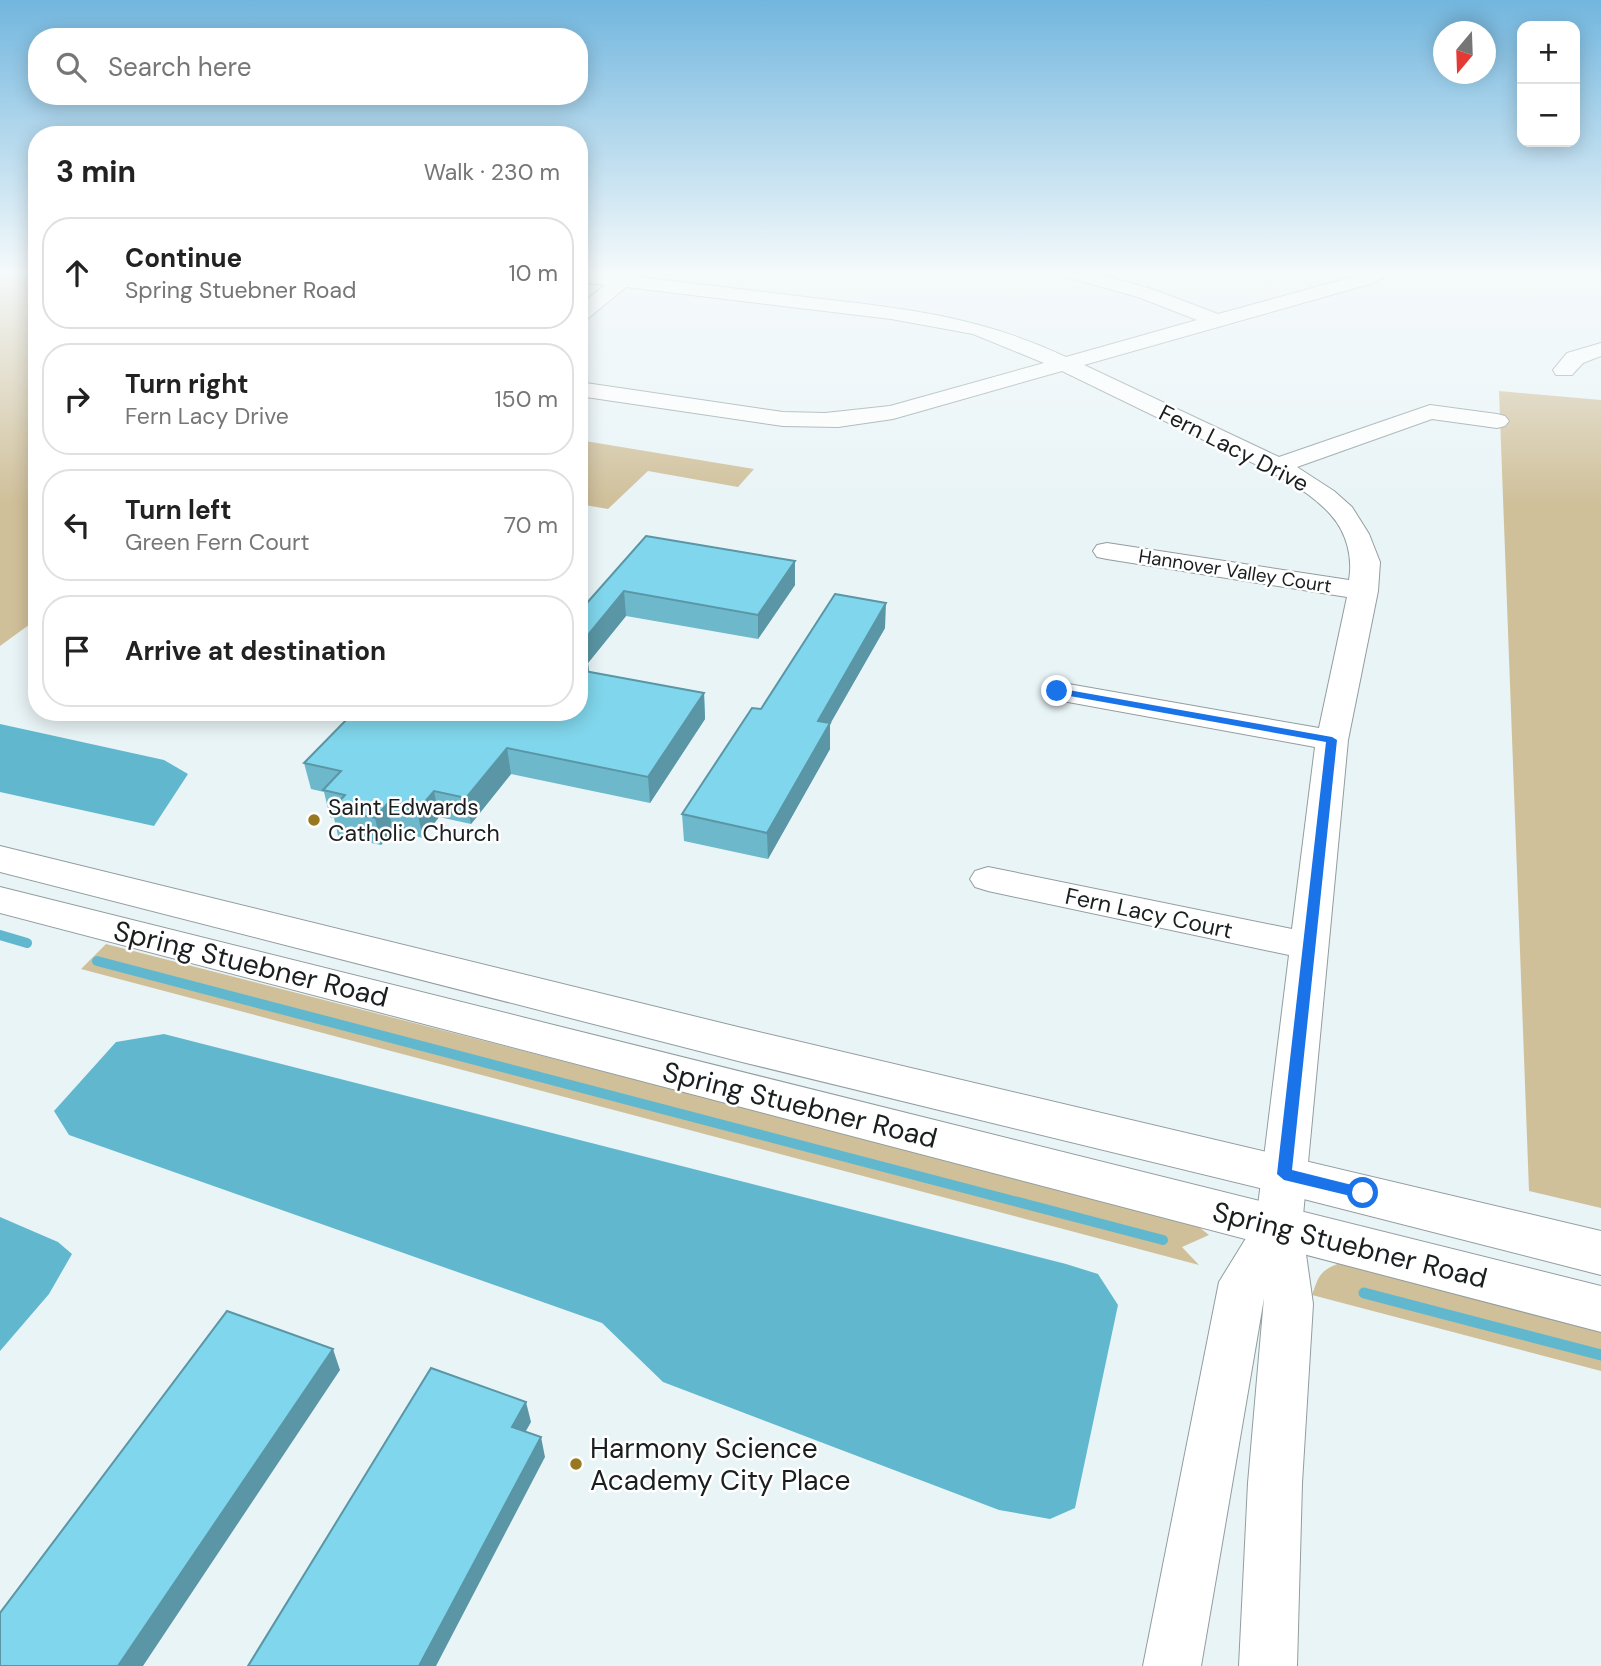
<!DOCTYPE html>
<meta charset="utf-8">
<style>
:root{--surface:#fff;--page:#f6f6f6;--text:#222;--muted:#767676;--line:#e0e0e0}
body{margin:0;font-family:"DM Sans",sans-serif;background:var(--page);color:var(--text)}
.controls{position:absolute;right:21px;top:21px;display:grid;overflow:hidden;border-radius:14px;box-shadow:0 4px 18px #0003}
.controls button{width:63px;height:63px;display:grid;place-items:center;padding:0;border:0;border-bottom:2px solid var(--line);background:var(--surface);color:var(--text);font:35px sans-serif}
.compass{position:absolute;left:1433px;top:21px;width:63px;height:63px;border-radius:50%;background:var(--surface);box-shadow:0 4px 18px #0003;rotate:199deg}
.stop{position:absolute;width:21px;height:21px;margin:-16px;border:5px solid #1a73e8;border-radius:50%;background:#fff}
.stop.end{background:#1a73e8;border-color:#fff;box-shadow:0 2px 7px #0008}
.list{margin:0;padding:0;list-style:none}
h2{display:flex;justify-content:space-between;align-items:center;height:91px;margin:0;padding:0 28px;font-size:30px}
h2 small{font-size:23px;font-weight:400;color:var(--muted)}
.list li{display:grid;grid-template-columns:46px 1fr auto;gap:21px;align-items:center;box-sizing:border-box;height:112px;margin:0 14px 14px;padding:0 14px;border:2px solid var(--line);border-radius:28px}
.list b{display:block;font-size:26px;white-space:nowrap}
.list p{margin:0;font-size:23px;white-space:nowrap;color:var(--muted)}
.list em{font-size:23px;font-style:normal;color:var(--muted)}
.icon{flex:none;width:38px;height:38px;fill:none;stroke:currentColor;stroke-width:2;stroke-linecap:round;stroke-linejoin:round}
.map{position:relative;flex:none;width:1601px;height:1666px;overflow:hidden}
.search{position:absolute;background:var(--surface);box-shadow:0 4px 18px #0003;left:28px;top:28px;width:560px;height:77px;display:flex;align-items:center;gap:18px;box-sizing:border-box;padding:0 24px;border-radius:28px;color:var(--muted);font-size:26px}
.panel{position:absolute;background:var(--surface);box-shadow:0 4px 18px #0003;left:28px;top:126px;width:560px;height:595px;border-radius:28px}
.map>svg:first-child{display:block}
.green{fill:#d0c09a}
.water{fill:#61b8ce}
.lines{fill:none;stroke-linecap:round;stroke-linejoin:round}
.stream-far1{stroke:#61b8ce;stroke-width:10}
.stream{stroke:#61b8ce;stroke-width:11}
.minor-casing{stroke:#929d9f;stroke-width:2}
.major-casing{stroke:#929d9f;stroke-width:2}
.minor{fill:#fff;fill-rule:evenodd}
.major{fill:#fff;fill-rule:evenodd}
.wall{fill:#6eb8cb}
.shaded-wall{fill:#5a96a5}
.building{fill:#80d6ec;stroke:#5a96a5;stroke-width:2}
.route{fill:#1a73e8}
.poi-dot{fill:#977820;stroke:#fff;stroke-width:2.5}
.labels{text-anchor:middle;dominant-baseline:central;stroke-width:5;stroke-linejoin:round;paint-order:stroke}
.far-street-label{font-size:19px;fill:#1a1e1f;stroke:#fff}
.street-label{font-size:23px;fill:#1a1e1f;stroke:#fff}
.poi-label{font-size:23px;fill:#1a1e1f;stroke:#fff;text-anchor:start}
.near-street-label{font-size:28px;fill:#1a1e1f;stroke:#fff}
.near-poi-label{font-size:28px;fill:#1a1e1f;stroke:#fff;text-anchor:start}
</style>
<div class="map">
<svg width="1601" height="1666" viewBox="0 0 1601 1666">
<rect width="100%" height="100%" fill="#e9f4f7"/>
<path class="green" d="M 0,270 L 37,270 L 37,619 L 0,646 Z
M 1499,391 L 1601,400 L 1601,1208 L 1529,1191 Z
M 579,440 L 754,469 L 738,487 L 648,471 L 608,509 L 579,504 Z
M 106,944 L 1194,1223 L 1209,1235 L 1182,1247 L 1199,1265 L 81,969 Z
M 1345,1261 L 1601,1327 L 1601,1371 L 1312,1295 C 1320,1271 1322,1270 1345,1261 Z"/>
<path class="water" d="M 0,724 L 164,760 L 188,774 L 154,826 L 0,792 Z
M 164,1034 L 1066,1264 L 1098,1274 L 1118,1305 L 1075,1508 L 1050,1519 L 999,1510 L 663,1382 L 602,1323 L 69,1135 L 54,1111 L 116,1042 Z
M 0,1217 L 58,1242 L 72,1254 L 49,1294 L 0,1351 Z"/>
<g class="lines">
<path class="stream-far1" d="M 0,935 L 27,943
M 97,961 L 1163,1240"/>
<path class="stream" d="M 1364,1293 L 1601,1355"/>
<defs>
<path id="minor" d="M 579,270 L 618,275 L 624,270 L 641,270 L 643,272 L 638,277 C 697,284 755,291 813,298 C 904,308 982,317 1066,357 L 1197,320 L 1138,297 L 1056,274 L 1054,270 L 1084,270 L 1152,289 L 1218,314 L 1356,276 L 1369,270 L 1393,270 L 1391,274 L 1370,284 L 1084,365 L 1279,457 L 1430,405 L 1497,414 L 1505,416 L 1509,421 L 1505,426 L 1497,428 L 1432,419 L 1297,467 L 1334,491 L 1352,507 L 1369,534 L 1380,562 L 1378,591 L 1348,740 L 1302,1226 L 1313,1304 L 1302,1483 L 1297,1666 L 1239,1666 L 1248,1483 L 1264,1298 L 1201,1666 L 1143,1666 L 1219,1282 L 1256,1222 L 1289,955 L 988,891 L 975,887 L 970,879 L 975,871 L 988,867 L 1292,929 L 1315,747 L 1057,700 L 1046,698 L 1042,691 L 1046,684 L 1057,682 L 1319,728 L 1347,597 L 1107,559 L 1097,557 L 1093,551 L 1097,545 L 1107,543 L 1349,580 C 1353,558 1347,533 1331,515 C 1303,483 1250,462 1212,444 C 1162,420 1112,395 1062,371 L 893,419 L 838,427 L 783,426 L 579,396 L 579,382 L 783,412 L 825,413 L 890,406 L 1044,363 L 973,334 L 891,319 L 626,287 L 586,320 L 579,322 L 579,306 L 605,285 L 579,282 Z
M 1601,343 L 1601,356 L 1583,363 L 1572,375 L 1556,375 L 1553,370 L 1567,353 Z"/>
<path id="major" d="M 0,846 L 742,1028 L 1601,1231 L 1601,1275 L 1284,1194 L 742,1062 L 0,872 Z
M 0,887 L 1601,1286 L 1601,1332 L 0,913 Z"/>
</defs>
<use href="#minor" class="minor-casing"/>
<use href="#major" class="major-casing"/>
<use href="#minor" class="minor"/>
<use href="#major" class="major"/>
</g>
<path class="wall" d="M 646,536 L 795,585 L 758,639 L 626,616 L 588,663 L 589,672 L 704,693 L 705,719 L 650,803 L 511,774 L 471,824 L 439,817 L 423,838 L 393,831 L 381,845 L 338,836 L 334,818 L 330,817 L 324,792 L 311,789 L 304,763 L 586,604 Z
M 885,628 L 830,724 L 830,749 L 768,859 L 684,841 L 682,814 L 761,709 Z"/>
<path class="shaded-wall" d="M 795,561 L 795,585 L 758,639 L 758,615 Z
M 624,591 L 626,616 L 588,663 L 590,681 L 579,695 L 579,646 Z
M 886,603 L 885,628 L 830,724 L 830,749 L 768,859 L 767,833 L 818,721 Z
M 704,693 L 705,719 L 650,803 L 648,777 Z
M 507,748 L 511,774 L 471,824 L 466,798 Z
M 434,791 L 439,817 L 423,838 L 417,811 Z
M 387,804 L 393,831 L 381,845 L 375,818 Z
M 333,1349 L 340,1370 L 143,1666 L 118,1666 Z
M 526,1402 L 531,1422 L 517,1447 L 512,1427 Z
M 541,1437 L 545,1457 L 436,1666 L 419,1666 Z"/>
<path class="building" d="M 646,536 L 795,561 L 758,615 L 624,591 L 579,646 L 579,602 L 586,604 Z
M 835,594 L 886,603 L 818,721 L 830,723 L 767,833 L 682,814 L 752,708 L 761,709 Z
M 579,654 L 587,656 L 579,666 Z
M 579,670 L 704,693 L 648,777 L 507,748 L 466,798 L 434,791 L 417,811 L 387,804 L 375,818 L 332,809 L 345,795 L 323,790 L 341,771 L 304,763 L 354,712 L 579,712 Z
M 227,1311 L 333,1349 L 118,1666 L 0,1666 L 0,1613 Z
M 431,1368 L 526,1402 L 512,1427 L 541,1437 L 419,1666 L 248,1666 Z"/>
<linearGradient id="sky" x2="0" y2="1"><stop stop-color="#72b6de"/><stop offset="0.54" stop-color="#f5fafb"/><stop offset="1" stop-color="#f5fafb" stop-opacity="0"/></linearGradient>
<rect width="1601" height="503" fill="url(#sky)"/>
<path class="route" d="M 1057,688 L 1332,737 L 1337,740 L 1292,1170 L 1368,1189 L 1370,1193 L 1368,1197 L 1363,1199 L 1284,1180 L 1277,1174 L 1326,742 L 1053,693 L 1053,689 Z"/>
<g class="poi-dot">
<circle cx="314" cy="820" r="7"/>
<circle cx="576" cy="1464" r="7"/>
</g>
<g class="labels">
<g class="far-street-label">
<text transform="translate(1235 571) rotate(9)">Hannover Valley Court</text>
</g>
<g class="street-label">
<text transform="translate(1234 448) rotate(27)">Fern Lacy Drive</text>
<text transform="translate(1149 913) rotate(12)">Fern Lacy Court</text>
</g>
<g class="poi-label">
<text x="328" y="807">Saint Edwards<tspan x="328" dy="26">Catholic Church</tspan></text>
</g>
<g class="near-street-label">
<text transform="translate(251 964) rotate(14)">Spring Stuebner Road</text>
<text transform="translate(800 1105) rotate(14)">Spring Stuebner Road</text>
<text transform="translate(1350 1245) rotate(14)">Spring Stuebner Road</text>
</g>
<g class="near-poi-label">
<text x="590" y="1448">Harmony Science<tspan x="590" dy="32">Academy City Place</tspan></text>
</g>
</g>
</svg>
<div class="controls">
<button>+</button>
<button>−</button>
</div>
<svg class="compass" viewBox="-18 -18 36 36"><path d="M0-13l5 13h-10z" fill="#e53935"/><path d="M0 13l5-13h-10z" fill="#767676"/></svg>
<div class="stop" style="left:1363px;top:1193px"></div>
<div class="stop end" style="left:1057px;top:691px"></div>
<div class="search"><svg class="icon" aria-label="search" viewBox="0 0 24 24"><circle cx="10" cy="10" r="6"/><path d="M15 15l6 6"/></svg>Search here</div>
<section class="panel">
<h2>3 min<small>Walk · 230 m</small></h2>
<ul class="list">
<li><svg class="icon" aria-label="ahead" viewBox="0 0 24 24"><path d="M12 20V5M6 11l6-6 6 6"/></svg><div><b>Continue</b><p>Spring Stuebner Road</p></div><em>10 m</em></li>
<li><svg class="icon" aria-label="right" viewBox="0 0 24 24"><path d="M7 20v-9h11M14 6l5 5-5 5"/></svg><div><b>Turn right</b><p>Fern Lacy Drive</p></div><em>150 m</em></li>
<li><svg class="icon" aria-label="left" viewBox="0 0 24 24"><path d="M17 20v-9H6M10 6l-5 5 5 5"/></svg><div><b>Turn left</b><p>Green Fern Court</p></div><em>70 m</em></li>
<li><svg class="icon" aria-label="arrive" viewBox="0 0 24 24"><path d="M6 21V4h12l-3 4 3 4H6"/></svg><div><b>Arrive at destination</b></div></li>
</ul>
</section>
</div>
